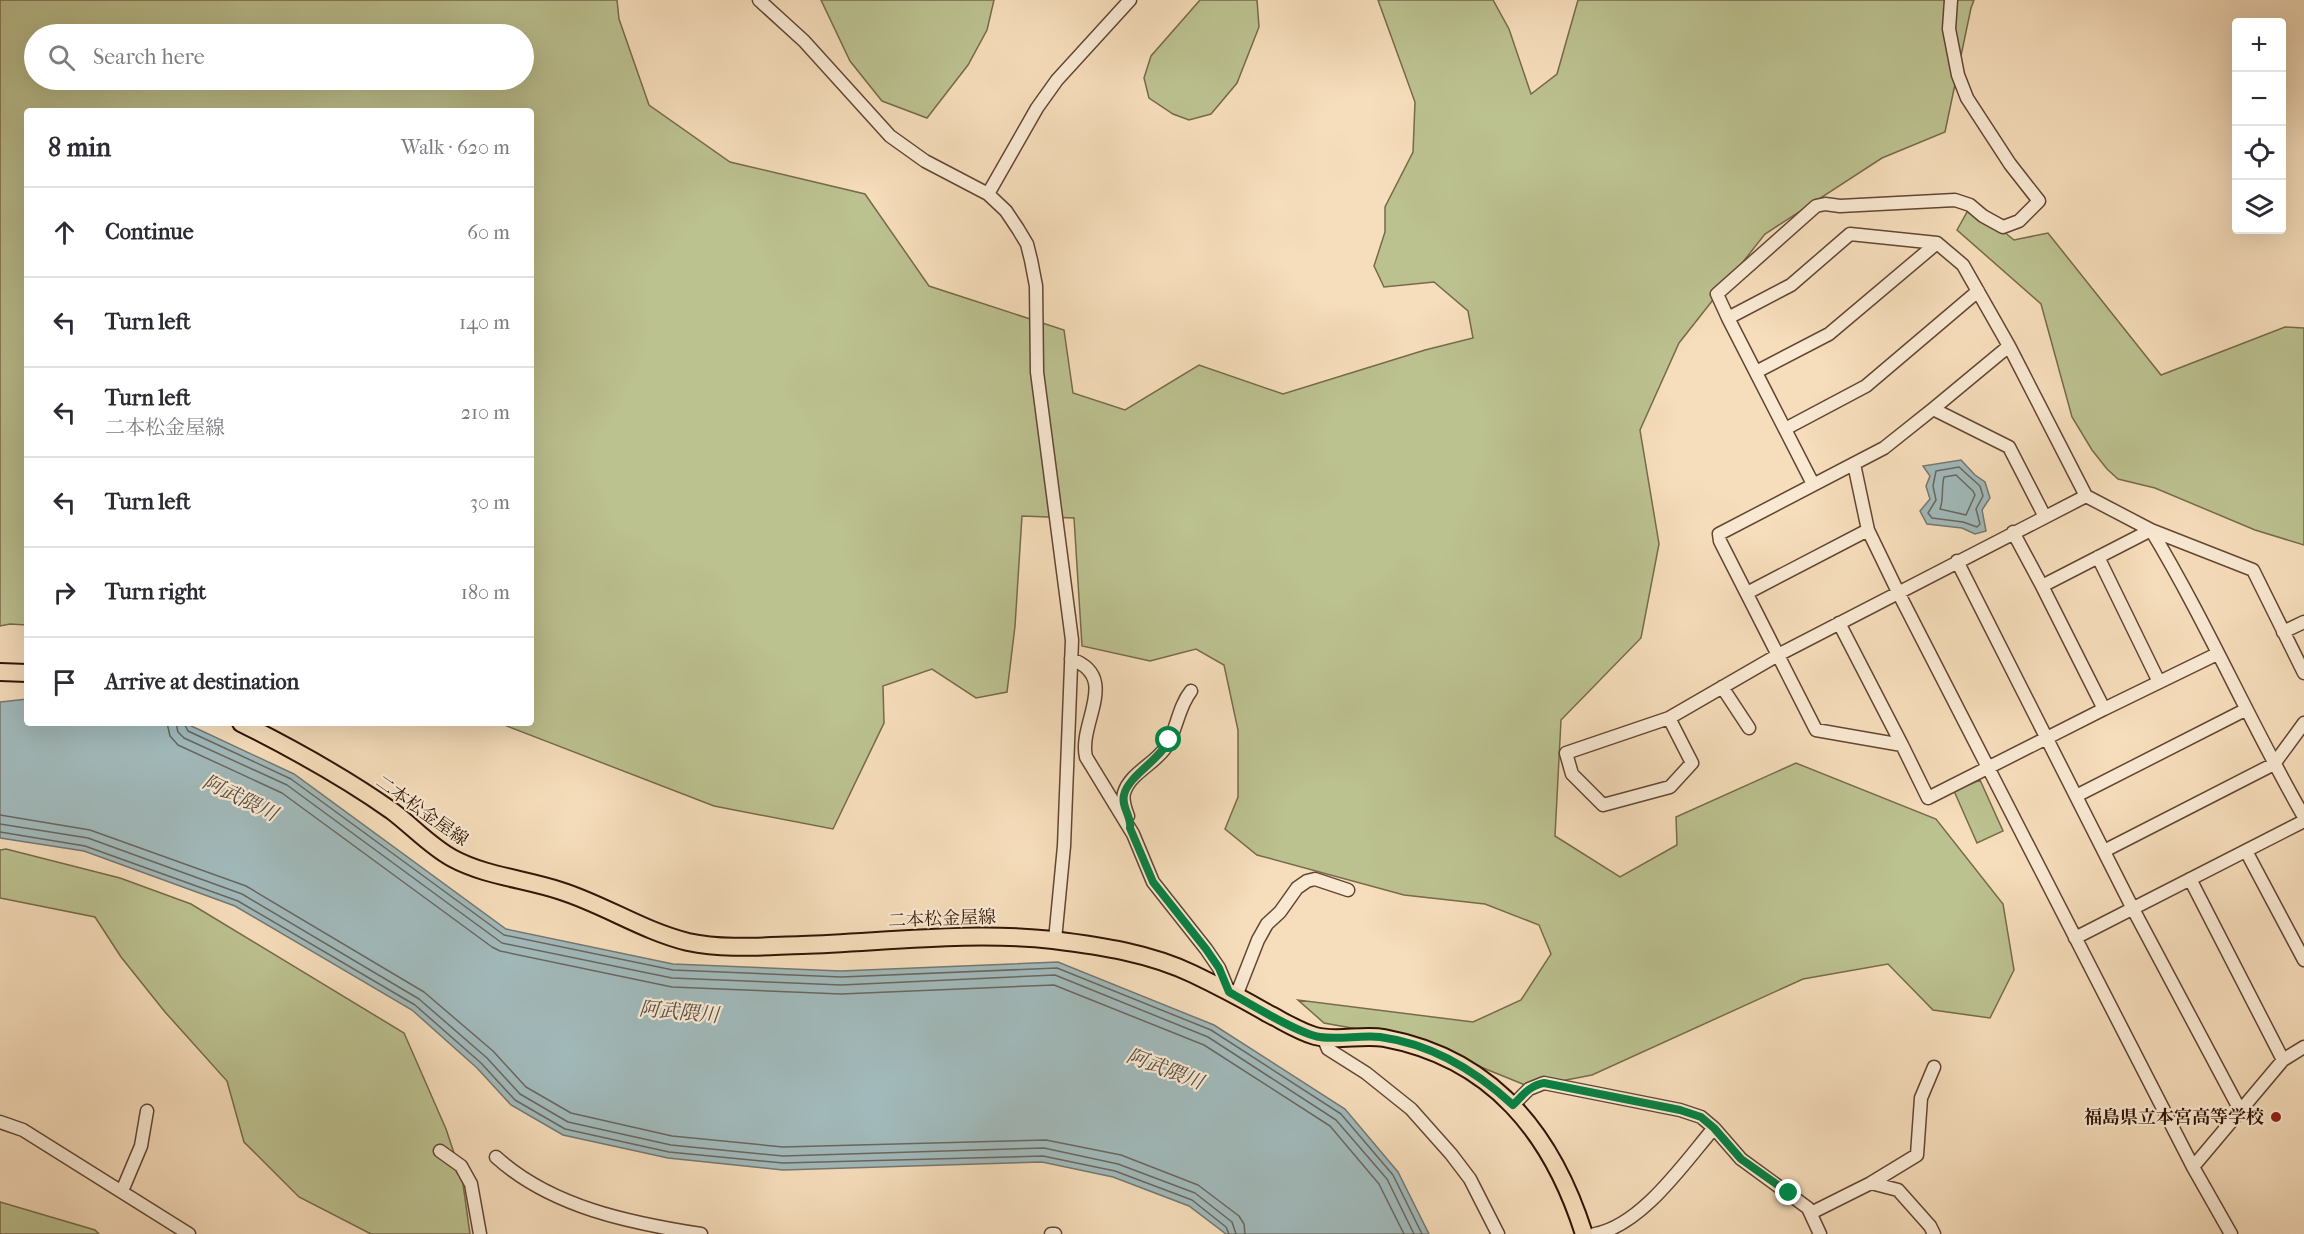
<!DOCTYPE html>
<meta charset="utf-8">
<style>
:root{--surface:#fff;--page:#f2f2f3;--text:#2b2b33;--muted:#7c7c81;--line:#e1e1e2}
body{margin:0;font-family:"IM FELL French Canon","Noto Serif JP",serif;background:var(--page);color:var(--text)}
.controls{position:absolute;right:18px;top:18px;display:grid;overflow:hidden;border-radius:6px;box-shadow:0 6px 24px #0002}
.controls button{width:54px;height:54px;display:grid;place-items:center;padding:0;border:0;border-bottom:2px solid var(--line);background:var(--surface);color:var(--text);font:30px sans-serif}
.stop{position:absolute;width:18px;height:18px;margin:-14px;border:4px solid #0b8043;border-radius:50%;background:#fff}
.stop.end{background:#0b8043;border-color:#fff;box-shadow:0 2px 6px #0008}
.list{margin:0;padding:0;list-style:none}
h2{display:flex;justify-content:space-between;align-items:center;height:78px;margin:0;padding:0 24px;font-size:26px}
h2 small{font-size:20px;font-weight:400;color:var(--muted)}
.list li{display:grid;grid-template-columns:39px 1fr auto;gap:18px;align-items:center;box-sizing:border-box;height:90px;padding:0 24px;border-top:2px solid var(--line)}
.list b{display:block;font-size:22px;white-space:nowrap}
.list p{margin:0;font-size:20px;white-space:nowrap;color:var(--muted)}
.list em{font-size:20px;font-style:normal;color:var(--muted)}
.icon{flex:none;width:33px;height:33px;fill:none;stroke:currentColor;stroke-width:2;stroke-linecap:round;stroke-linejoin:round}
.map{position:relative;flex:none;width:2304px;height:1234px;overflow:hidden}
.search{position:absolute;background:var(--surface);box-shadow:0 6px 24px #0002;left:24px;top:24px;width:510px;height:66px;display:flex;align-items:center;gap:15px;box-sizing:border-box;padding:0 21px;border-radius:33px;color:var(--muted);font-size:22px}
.panel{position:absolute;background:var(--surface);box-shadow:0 6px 24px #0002;left:24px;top:108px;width:510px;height:618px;border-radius:6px}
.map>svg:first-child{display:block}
.green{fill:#bcc190;stroke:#776a4a;stroke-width:1.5;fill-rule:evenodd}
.water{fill:#a1b9ba;stroke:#757771;stroke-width:1.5}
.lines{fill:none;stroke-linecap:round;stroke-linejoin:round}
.shore{stroke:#6a665f;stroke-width:1.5}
.minor-casing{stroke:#634632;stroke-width:15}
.major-casing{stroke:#321404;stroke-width:20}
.minor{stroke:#f9e9d3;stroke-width:12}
.major{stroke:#f6ddbb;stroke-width:16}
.route{stroke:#0b8043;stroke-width:8}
.poi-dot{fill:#8f2418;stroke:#f9e9d3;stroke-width:2}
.labels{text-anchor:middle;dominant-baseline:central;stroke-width:4.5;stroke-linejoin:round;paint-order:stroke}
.street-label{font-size:18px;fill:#321404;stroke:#f9e9d3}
.poi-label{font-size:18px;font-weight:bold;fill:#321404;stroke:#f9e9d3;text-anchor:end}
.water-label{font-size:20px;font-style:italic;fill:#594e44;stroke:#f9e9d3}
</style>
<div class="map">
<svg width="2304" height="1234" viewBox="0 0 2304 1234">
<rect width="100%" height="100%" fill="#f6ddbb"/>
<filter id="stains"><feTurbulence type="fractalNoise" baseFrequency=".00333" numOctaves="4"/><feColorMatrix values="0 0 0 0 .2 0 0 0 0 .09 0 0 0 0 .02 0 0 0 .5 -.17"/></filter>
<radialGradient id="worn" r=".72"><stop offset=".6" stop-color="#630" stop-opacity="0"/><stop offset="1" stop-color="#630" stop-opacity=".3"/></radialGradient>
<path class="green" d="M 0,0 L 617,0 L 619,19 L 649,105 L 730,162 L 865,194 L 929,286 L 1064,330 L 1073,393 L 1125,410 L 1199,365 L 1283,394 L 1425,350 L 1473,338 L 1468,311 L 1434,282 L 1384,287 L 1374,266 L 1385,232 L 1385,207 L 1413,152 L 1415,102 L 1378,0 L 1493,0 L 1509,29 L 1531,94 L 1557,74 L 1578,0 L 1974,0 L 1971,8 L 1945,132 L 1882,158 L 1765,234 L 1679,343 L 1640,430 L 1659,544 L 1641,638 L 1561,720 L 1555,836 L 1620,877 L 1677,845 L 1676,817 L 1796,763 L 1936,819 L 2003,904 L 2014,970 L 1990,1018 L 1933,1010 L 1888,964 L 1803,979 L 1592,1075 L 1530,1087 L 1412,1039 L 1324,1023 L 1298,1000 L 1473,1022 L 1521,1000 L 1551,954 L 1539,925 L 1485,904 L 1404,895 L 1257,855 L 1225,829 L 1238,797 L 1238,730 L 1224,665 L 1196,649 L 1150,661 L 1082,646 L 1074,518 L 1022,516 L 1015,626 L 1007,692 L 976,698 L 932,669 L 883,686 L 884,723 L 833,829 L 714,806 L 499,723 L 531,723 L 531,111 L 27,111 L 27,625 L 10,624 L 0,626 ZM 34,34 L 524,34 L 524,80 L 34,80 Z
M 821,0 L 994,0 L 987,30 L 968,65 L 927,118 L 882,101 L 850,61 Z
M 1200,0 L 1257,0 L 1259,27 L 1237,83 L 1211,114 L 1189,120 L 1173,114 L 1149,98 L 1144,78 L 1151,56 Z
M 1971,205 L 2014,240 L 2048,233 L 2161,375 L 2285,327 L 2304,328 L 2304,545 L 2255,530 L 2155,488 L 2118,479 L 2107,469 L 2092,450 L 2072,417 L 2041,304 L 1957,230 Z
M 1980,780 L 2003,831 L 1977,843 L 1954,791 Z
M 6,849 L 120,878 L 191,904 L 404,1033 L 446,1129 L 462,1177 L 470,1234 L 371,1234 L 299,1197 L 244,1142 L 227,1081 L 165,1012 L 121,957 L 95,917 L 0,898 L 0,850 Z
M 0,1202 L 95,1230 L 99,1234 L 0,1234 Z"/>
<path class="water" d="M 1961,460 L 1975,475 L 1985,482 L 1990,498 L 1982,510 L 1986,531 L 1975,534 L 1962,528 L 1927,524 L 1920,511 L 1930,499 L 1926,486 L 1930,476 L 1923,466 Z
M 27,699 L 27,723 L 185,723 L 294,774 L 506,929 L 673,964 L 841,971 L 1058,962 L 1214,1025 L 1345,1109 L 1398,1172 L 1429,1234 L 1226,1234 L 1189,1206 L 1113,1177 L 1042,1162 L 783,1170 L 668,1158 L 563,1135 L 511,1105 L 477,1068 L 412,1010 L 235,906 L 84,851 L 0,838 L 0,702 Z"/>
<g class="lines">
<path class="shore" d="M 1959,467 L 1980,486 L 1983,496 L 1976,509 L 1980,524 L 1977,527 L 1963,522 L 1932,518 L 1928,513 L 1936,500 L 1933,486 L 1936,471 Z
M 1956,475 L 1973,491 L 1975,495 L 1966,515 L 1940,509 C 1944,498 1941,489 1944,477 Z
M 167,723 L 170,736 L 178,745 L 282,793 L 492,947 L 500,951 L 672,987 L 841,994 L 1054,985 L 1204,1045 L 1330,1126 L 1379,1184 L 1404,1234
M 176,723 L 178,732 L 184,738 L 287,785 L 502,943 L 672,978 L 841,985 L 1055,975 L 1208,1037 L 1336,1120 L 1387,1179 L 1414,1234
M 184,723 L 188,731 L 291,779 L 504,935 L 673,970 L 841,977 L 1057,968 L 1211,1030 L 1341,1114 L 1393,1175 L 1422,1234
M 0,815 L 90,830 L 246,886 L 424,992 L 493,1051 L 526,1087 L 571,1113 L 672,1136 L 783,1147 L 1046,1140 L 1121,1155 L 1198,1185 L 1239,1216 L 1244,1224 L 1245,1234
M 0,824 L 88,838 L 242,894 L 419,999 L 487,1058 L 520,1094 L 568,1122 L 671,1145 L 783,1156 L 1044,1148 L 1118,1164 L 1195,1193 L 1232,1222 L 1236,1234
M 0,832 L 85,846 L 238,901 L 415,1005 L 481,1063 L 515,1100 L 565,1129 L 669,1152 L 783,1163 L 1043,1156 L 1115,1171 L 1192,1200 L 1226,1227 L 1229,1234"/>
<defs>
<path id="minor" d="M 759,0 L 804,41 L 890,136 L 925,161 L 988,194 L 1006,211 L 1018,229 L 1027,244 L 1031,260 L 1036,286 L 1037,372 L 1072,640 L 1064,846 L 1055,940
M 988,194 L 1037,108 L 1057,80 L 1130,0
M 1728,318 L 1717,294 L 1816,206 L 1825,204 L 1840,206 L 1955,200 L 1970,205 L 1983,216 L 2003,227 L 2019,221 L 2039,201 L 2010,164 L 1967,98 L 1958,75 L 1949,29 L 1951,0
M 2009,346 L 1933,409 L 1884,448 L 1719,534 L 1720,541 L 1816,730 L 1902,745 L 1928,798 L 2104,709 L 2042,586 L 2151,530
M 1756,372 L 1829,334 L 1937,243
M 1933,409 L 2009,447 L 2045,517
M 1785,429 L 1866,386 L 1978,291
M 1854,464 L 1868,530 L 1898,592 L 2193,1167 L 2231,1234
M 1813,484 L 1728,318 L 1791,285 L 1850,234 L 1937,243 L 1963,265 L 2009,346 L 2086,496 L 2151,530 L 2253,570 L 2304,673
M 2151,530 C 2207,623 2250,723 2304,817
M 2013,532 L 2042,586
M 2098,557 L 2159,682
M 1957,561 L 2133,909 L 2240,1110
M 1747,593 L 1868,530
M 1839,623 L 1902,745
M 2283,632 L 2304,622
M 1071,659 C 1121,677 1078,723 1086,757 L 1133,834 L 1153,882 L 1206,949 L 1219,968 L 1229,992
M 1722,687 L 1749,728
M 2104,709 L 2217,654
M 1669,718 L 1692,763 L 1670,787 L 1603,805 L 1572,774 L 1566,753 L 1669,718 L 1778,655 L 2086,496
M 2076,796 L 2245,710
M 1128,816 C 1125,808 1122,801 1124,793 C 1130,773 1155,764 1166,747 C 1177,730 1178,707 1191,691
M 2104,851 L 2274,764 L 2304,723
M 2246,851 L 2304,960
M 2190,879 L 2283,1060
M 2075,938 L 2304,821
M 1236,996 L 1258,940 L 1267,924 L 1280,912 L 1297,888 L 1307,881 L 1315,879 L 1348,890
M 1323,1037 L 1328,1049 L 1366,1073 L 1411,1109 L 1451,1154 L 1470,1179 L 1498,1234
M 1513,1105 L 1529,1089 L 1544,1083 L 1680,1110 L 1701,1117 L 1714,1128 L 1741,1159 L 1808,1208 L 1820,1234
M 0,1122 L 23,1130 L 189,1234
M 440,1151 L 461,1166 L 471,1184 L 480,1234
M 496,1157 C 551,1207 630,1223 701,1234
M 2193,1167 L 2283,1060 L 2304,1047
M 1871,1183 L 1917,1155 L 1921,1098 L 1934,1067
M 122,1191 L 141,1146 L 147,1111
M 1811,1213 L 1871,1183 L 1898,1190 L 1930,1226 L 1934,1234
M 1051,1234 L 1055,1234
M 1595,1234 C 1642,1225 1684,1163 1714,1128"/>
<path id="major" d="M 0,672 L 27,673
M 241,723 C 293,749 344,777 392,811 C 412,826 430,846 452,858 C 485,876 525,879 561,891 C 605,905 643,931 688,942 C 725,950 765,946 802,945 C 885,942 970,931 1053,940 C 1101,946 1149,953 1193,974 C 1218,986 1243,999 1267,1013 C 1283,1021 1298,1031 1315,1036 C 1337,1042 1362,1034 1384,1038 C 1492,1058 1552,1133 1584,1234"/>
</defs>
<use href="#minor" class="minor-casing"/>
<use href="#major" class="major-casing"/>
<use href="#minor" class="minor"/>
<use href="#major" class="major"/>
</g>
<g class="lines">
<path class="route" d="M 1169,740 C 1159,761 1128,776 1124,795 C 1121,807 1132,817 1130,828 L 1153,882 L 1206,949 L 1219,968 L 1229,992 C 1250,1004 1299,1034 1320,1037 C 1339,1040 1360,1035 1380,1037 C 1432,1044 1475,1070 1513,1105 C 1522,1096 1530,1085 1544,1083 L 1680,1110 L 1701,1117 L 1714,1128 L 1741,1159 L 1789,1193"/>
</g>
<circle class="poi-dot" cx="2276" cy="1117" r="6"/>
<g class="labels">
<g class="street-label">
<text transform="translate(422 811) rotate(35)">二本松金屋線</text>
<text transform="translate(942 919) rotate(-2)">二本松金屋線</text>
</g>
<g class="poi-label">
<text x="2264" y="1117">福島県立本宮高等学校</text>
</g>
<g class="water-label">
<text transform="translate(240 798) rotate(26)">阿武隈川</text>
<text transform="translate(679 1012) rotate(5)">阿武隈川</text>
<text transform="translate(1165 1069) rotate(21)">阿武隈川</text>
</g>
</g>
<rect width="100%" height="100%" filter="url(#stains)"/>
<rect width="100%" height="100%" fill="url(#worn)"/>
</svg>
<div class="controls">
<button>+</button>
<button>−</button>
<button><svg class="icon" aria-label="locate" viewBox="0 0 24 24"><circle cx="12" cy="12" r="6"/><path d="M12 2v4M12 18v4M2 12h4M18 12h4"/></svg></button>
<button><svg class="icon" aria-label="layers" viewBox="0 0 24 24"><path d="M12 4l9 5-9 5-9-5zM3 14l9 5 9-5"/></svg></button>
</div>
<div class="stop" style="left:1169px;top:740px"></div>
<div class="stop end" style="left:1789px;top:1193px"></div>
<div class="search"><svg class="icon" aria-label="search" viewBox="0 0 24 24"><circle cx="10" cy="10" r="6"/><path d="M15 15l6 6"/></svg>Search here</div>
<section class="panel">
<h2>8 min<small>Walk · 620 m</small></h2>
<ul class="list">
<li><svg class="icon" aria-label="ahead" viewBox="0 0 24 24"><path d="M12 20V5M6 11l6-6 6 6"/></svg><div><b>Continue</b></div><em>60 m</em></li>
<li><svg class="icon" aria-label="left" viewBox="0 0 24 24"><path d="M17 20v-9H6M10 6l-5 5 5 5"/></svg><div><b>Turn left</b></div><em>140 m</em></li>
<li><svg class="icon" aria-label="left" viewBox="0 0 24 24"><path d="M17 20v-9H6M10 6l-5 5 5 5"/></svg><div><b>Turn left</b><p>二本松金屋線</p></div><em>210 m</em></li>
<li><svg class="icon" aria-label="left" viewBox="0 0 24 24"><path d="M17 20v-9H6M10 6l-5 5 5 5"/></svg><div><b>Turn left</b></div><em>30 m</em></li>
<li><svg class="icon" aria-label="right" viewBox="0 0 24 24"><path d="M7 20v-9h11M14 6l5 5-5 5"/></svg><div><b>Turn right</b></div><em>180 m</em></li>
<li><svg class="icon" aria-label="arrive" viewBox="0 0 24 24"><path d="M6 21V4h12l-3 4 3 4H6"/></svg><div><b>Arrive at destination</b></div></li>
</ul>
</section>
</div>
